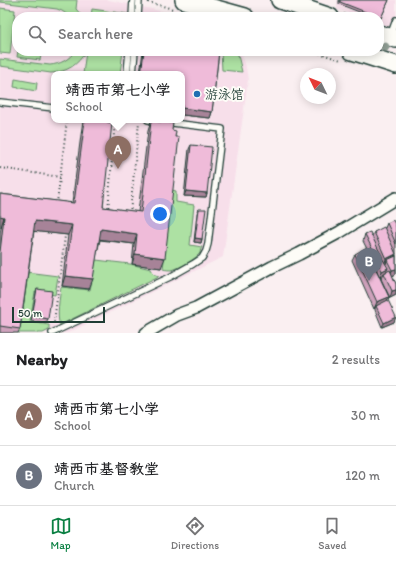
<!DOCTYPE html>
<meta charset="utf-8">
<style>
:root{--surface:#fff;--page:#f6f6f6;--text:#202124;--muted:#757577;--line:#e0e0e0;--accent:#0b8043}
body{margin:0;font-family:Itim,"LXGW WenKai TC",sans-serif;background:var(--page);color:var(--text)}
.compass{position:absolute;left:300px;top:68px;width:36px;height:36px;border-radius:50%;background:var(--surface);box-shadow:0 2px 10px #0003;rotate:313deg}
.scale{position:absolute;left:12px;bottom:10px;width:93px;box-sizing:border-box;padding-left:4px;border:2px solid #1f3d34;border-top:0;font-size:11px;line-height:14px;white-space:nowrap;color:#1f3d34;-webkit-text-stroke:3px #fdfcf7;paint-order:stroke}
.you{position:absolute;left:160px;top:214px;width:14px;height:14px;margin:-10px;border:3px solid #fff;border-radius:50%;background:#1a73e8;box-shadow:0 0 0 6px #1a73e833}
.badge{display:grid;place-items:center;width:26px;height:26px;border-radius:50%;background:var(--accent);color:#fff;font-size:13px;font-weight:700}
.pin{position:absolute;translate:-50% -33px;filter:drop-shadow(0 1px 2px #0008)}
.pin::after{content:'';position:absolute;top:21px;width:14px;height:12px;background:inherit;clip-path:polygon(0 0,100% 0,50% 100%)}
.popup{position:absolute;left:51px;top:71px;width:134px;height:52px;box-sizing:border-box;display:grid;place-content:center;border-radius:8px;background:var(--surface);filter:drop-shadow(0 1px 3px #0005);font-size:13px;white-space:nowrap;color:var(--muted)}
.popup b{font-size:15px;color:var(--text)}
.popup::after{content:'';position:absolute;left:50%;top:100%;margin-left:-8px;border:8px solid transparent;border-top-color:var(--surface)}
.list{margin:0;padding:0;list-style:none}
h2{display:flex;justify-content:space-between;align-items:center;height:52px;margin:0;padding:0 16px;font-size:17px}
h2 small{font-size:13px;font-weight:400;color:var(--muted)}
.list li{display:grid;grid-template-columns:26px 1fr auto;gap:12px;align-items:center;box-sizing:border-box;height:60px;padding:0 16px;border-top:1px solid var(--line)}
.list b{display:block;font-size:15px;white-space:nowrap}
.list p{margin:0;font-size:13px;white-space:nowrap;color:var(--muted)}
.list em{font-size:13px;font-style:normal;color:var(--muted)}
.icon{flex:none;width:22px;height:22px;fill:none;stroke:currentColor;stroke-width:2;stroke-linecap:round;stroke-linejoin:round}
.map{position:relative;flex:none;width:396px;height:333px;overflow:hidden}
.search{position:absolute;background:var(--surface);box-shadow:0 2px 10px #0003;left:12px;right:12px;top:12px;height:44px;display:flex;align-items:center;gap:10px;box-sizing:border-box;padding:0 14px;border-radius:16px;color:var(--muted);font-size:15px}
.sheet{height:172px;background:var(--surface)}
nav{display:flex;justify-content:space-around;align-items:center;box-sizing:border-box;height:56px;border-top:1px solid var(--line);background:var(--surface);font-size:11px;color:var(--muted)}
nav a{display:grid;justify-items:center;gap:2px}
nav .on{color:var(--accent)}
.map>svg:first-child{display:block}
.built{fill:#f7dfea;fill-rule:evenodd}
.green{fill:#ade1a3;stroke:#668f6c}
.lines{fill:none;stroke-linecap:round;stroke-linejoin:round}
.lane-casing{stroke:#1f3d34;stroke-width:8}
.street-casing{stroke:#1f3d34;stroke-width:14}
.primary-casing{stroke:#1f3d34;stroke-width:20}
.path{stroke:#1f3d34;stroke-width:2;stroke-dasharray:1 3;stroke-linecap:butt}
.lane{stroke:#fdfcf7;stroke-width:5.5}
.street{stroke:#fdfcf7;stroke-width:11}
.primary{stroke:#fdfcf7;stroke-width:17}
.tree{fill:#919f95}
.wall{fill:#cea1bb;stroke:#1f3d34}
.shaded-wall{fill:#a78398;stroke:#1f3d34}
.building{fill:#efbbd9;stroke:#1f3d34}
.poi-dot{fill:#1f6fb2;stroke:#fdfcf7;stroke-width:1.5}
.labels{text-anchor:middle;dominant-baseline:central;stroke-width:4;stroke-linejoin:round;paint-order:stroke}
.poi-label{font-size:13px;fill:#1f3d34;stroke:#fdfcf7;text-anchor:start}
</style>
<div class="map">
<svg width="396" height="333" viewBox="0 0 396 333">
<rect width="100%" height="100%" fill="#faeff1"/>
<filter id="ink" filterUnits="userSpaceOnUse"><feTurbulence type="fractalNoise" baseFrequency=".025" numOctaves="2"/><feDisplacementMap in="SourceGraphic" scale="8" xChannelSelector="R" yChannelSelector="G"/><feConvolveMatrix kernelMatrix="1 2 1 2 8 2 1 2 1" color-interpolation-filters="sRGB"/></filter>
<g filter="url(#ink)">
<path class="built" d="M 0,0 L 109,0 L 189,17 L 17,17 L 17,51 L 241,51 L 246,67 L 248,80 L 223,257 L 68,333 L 0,333 ZM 54,74 L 182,74 L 182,120 L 54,120 Z
M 337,0 L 396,0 L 396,29 L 379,23 L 379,17 L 361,17 L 337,9 Z"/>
<path class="green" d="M 0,0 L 77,0 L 76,9 L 83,17 L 71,17 L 62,11 L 57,9 L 0,2 Z
M 0,8 L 15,10 L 10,54 L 0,53 Z
M 92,9 L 128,14 L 127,17 L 91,17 Z
M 18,51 L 42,51 L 40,60 L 17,57 Z
M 75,51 L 86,51 C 78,65 67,72 51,73 L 0,66 L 0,59 L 50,65 C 60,64 69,60 75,51 Z
M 86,51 L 123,51 L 120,74 L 83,74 Z
M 221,51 L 237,51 L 242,72 L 222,70 Z
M 15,79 L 37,83 L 36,91 L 14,87 Z
M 172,190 L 176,191 L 176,202 L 194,205 L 190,245 L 202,247 C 201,248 200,252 200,253 C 196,259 179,268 172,270 C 169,270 166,270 163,269 Z
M 96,260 L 130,264 L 151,269 L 154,274 L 159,276 L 60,325 C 56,317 60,296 61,287 L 90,290 Z
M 26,272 L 58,276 L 55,295 L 35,292 L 30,322 L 49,325 L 49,330 L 43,333 L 18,333 Z"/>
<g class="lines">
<defs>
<path id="lane" d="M 132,17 L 133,0
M 138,17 L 139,0
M 390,36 L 396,20
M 127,74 L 129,51
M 133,74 L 135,51
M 0,102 L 54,108
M 52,333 L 170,277 L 193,264 L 202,258 L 206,251 L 208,244 L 222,129 L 148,120"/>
<path id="street" d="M 146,333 L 177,315 L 196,308 L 272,267 L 299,254 L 340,232 L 396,198"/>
<path id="primary" d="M 184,0 L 245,17
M 280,0 L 330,17
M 379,34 L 396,39
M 352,51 L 396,65"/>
</defs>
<use href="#lane" class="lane-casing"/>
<use href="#street" class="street-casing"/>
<use href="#primary" class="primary-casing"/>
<path class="path" d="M 148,2 L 173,9
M 344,14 L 352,17
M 312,51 L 341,60
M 0,168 L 60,177
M 57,203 L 67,120
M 108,211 L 115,120
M 130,213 L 139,122
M 54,322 L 65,236"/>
<use href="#lane" class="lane"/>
<use href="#street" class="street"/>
<use href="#primary" class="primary"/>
</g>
<circle class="tree" cx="385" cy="47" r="4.5"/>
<path class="wall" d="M 339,0 L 389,0 L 380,20 L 379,20 L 379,17 L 372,17 L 339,4 Z
M 143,51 L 219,51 L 212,112 L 210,118 L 182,115 L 182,74 L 140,74 Z
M 83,120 L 107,120 L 103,207 L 138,212 L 148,131 L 151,121 L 172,130 L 175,137 L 161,268 L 132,264 L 134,244 L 100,240 L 89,289 L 62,286 L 68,235 L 34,231 L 20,329 L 18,333 L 0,333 L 0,234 L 1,227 L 0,194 L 72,203 Z
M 191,145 L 207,193 L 206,197 L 184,196 L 189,149 Z
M 199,209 L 202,239 L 201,243 L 194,242 L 197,213 Z
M 387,223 L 396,227 L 396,274 L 392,276 L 396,284 L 396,295 L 390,298 L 381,279 L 383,275 L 380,277 L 375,267 L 389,297 L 387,301 L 394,322 L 382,327 L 375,310 L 375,308 L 374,309 L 352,260 L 355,254 L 375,267 L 376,264 L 375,265 L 363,241 L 365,234 L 372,236 L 374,232 L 385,228 Z
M 37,289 L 48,319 L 46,323 L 31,321 L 36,293 Z"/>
<path class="shaded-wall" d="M 182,108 L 212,112 L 210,118 L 182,115 Z
M 186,191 L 207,193 L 206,197 L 184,196 Z
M 0,216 L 4,217 L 1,227 L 0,226 Z
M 35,221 L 72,225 L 68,235 L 31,231 Z
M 101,229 L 137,234 L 134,244 L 98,239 Z
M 195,238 L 202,239 L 201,243 L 194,242 Z
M 135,254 L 165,258 L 161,268 L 132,264 Z
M 396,255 L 394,261 L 387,260 L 386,264 L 384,265 L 386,259 Z
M 382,257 L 380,263 L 377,260 L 376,264 L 375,265 L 377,259 Z
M 388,268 L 385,274 L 384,273 L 383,275 L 380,277 L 382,271 Z
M 396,269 L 396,274 L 390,277 L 392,270 Z
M 65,276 L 93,279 L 89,289 L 62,286 Z
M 396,290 L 396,295 L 390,298 L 392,291 Z
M 389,297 L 386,303 L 376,306 L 375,308 L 374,309 L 377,302 Z
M 396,317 L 394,322 L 382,327 L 384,323 Z"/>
<path class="building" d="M 340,0 L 389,0 L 381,18 L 340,2 Z
M 144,51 L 219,51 L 212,112 L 182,108 L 182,74 L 141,74 Z
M 85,120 L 107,120 L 107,122 L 112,123 L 103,207 L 141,212 L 151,121 L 173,123 L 172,130 L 176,131 L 175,137 L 179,137 L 165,258 L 135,254 L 137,234 L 101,229 L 93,279 L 65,276 L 72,225 L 35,221 L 20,329 L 0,326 L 0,252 L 4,217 L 0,216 L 0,194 L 74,203 Z
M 191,145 L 212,147 L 207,193 L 186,191 Z
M 199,209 L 206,209 L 202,239 L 195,238 Z
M 393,220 L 396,227 L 396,244 L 387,223 Z
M 384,227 L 396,254 L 386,259 L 374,232 Z
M 370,232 L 382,257 L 377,259 L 365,234 Z
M 366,248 L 389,297 L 377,302 L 355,254 Z
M 396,256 L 396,269 L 392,270 L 387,260 Z
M 382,258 L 388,268 L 382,271 L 377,260 Z
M 390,270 L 396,284 L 396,290 L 392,291 L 384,273 Z
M 37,289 L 52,291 L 48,319 L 32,316 Z
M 388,300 L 396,317 L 384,323 L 376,306 Z"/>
</g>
<circle class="poi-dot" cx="197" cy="94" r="4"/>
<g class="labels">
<g class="poi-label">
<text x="205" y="94">游泳馆</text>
</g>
</g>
</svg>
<svg class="compass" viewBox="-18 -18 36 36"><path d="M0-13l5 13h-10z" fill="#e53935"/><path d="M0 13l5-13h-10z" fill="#757577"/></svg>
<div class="scale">50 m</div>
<div class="you"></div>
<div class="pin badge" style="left:118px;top:169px;background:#8d6e63">A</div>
<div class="popup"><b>靖西市第七小学</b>School</div>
<div class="pin badge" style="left:369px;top:281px;background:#6b7280">B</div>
<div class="search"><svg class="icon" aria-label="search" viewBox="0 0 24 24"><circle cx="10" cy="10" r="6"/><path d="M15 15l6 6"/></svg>Search here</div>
</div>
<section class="sheet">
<h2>Nearby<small>2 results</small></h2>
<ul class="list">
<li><span class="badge" style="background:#8d6e63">A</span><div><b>靖西市第七小学</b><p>School</p></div><em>30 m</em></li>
<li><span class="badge" style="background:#6b7280">B</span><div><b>靖西市基督教堂</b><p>Church</p></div><em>120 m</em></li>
</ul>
</section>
<nav>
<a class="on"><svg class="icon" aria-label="map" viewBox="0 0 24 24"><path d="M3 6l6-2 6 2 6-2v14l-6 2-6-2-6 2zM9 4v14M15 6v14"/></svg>Map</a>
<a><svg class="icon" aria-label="directions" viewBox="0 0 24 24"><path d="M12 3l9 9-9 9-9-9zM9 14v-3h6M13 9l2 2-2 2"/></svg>Directions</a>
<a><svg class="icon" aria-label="saved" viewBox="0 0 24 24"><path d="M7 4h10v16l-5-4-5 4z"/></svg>Saved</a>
</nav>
